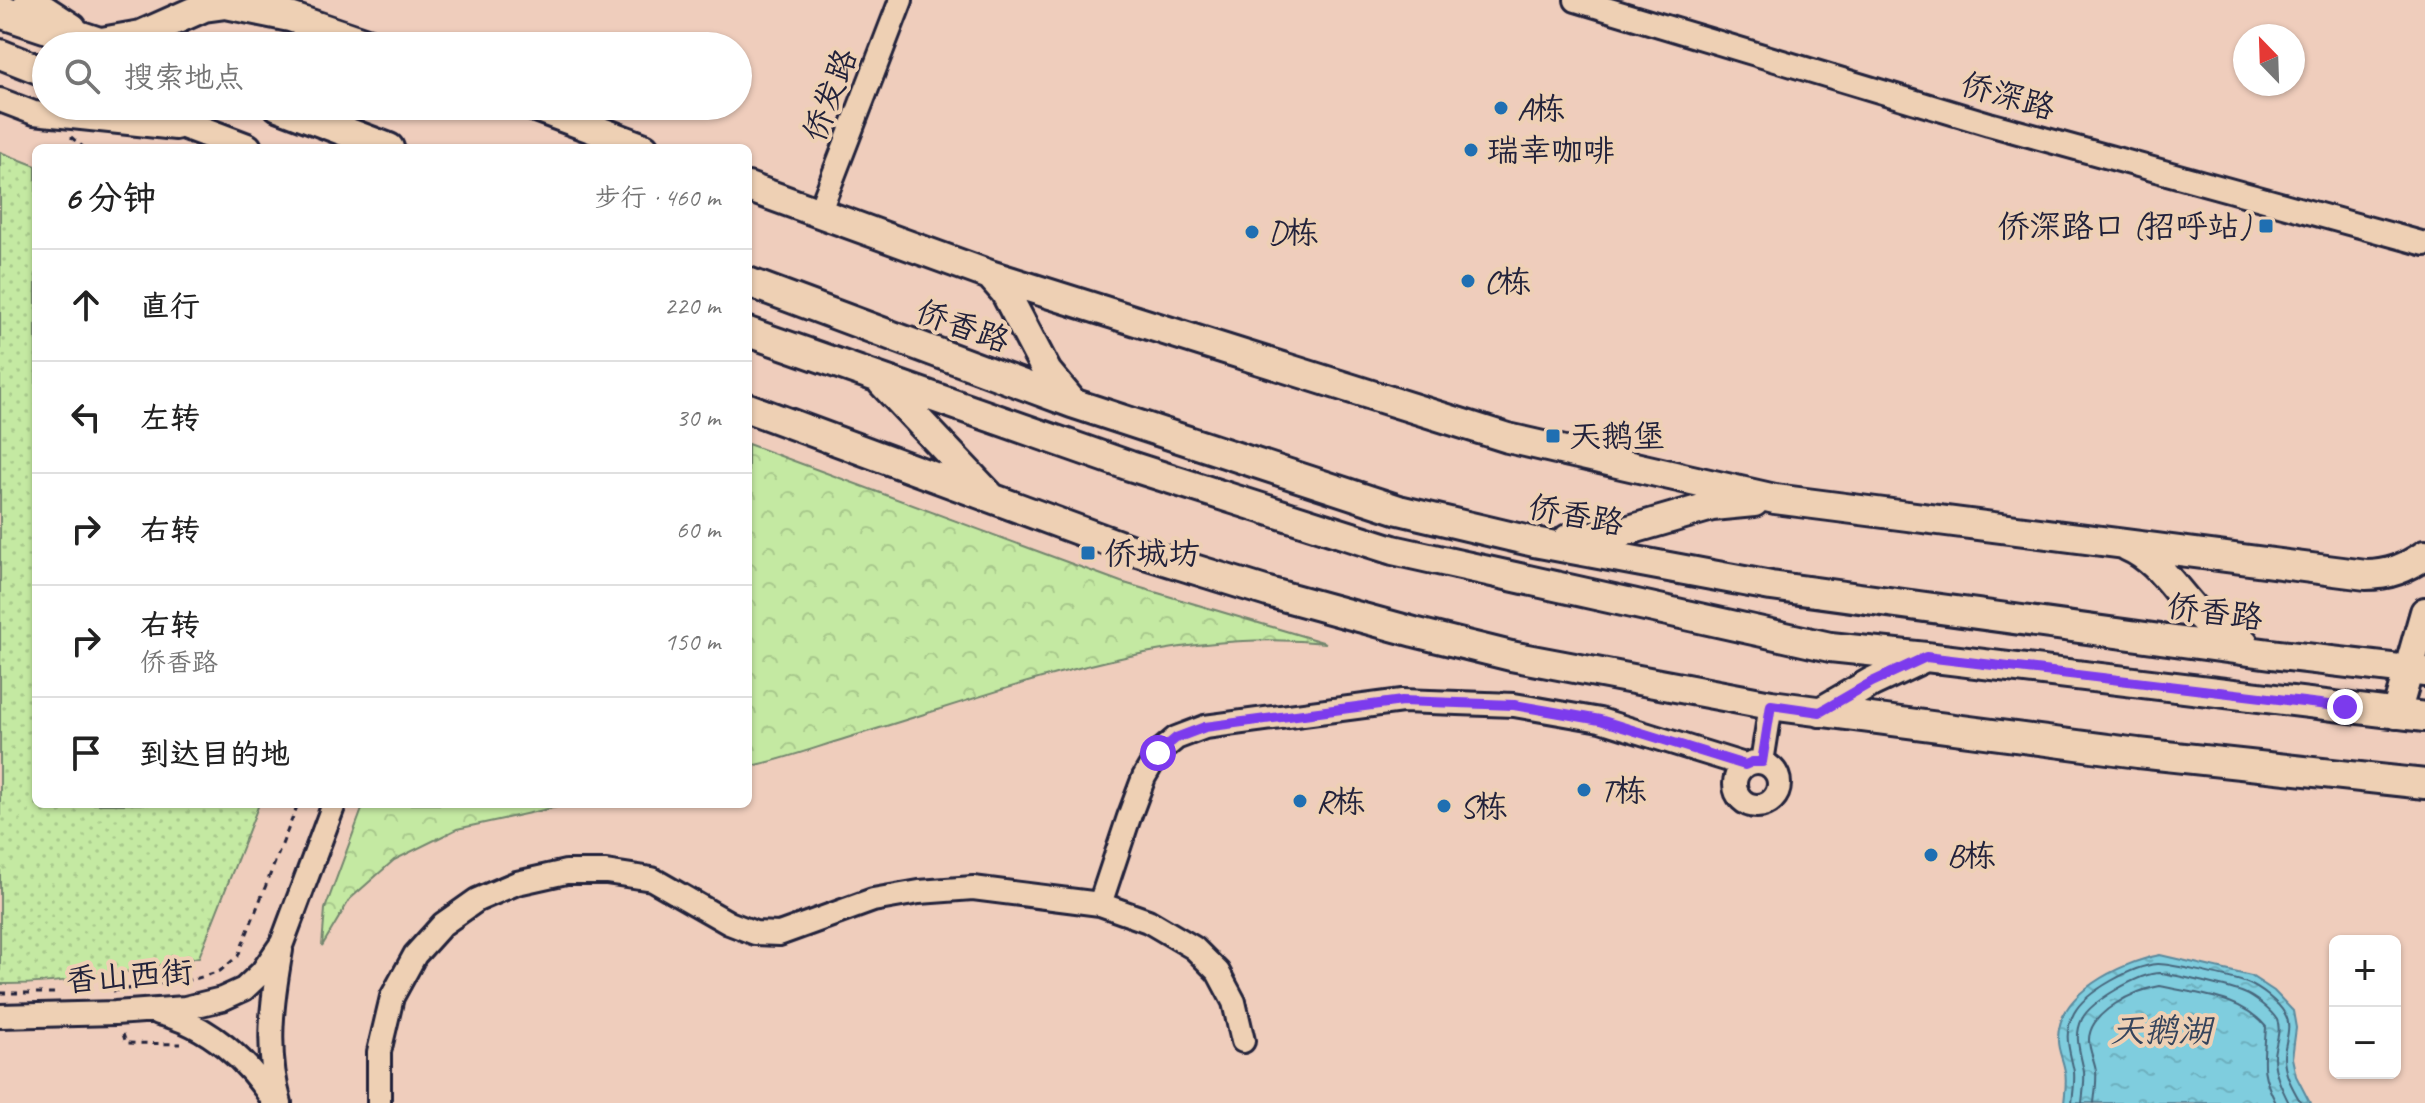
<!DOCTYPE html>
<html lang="zh">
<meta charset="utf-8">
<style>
:root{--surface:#fff;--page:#f2f2f2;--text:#222;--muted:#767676;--line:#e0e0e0}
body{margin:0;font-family:Caveat,"LXGW WenKai TC",sans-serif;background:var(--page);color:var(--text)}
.controls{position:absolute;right:24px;bottom:24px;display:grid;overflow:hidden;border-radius:12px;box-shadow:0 2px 6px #0004}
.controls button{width:72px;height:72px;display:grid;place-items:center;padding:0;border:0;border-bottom:2px solid var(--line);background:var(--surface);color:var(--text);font:40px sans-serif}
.compass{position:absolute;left:2233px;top:24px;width:72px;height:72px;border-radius:50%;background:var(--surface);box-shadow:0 2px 6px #0004;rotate:337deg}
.stop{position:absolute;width:24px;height:24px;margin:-18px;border:6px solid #7c3aed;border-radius:50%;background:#fff}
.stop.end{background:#7c3aed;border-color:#fff;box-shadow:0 2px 8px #0008}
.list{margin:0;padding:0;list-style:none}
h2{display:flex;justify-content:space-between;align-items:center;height:104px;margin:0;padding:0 32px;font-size:34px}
h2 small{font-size:26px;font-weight:400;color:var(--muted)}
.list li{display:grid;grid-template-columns:52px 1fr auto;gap:24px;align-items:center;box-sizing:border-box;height:112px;padding:0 32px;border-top:2px solid var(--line)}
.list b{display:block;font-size:30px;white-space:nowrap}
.list p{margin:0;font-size:26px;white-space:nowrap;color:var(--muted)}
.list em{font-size:26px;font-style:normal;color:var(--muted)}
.icon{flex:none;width:44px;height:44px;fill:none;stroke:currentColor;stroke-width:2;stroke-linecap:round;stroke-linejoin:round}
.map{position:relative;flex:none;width:2425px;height:1103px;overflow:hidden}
.search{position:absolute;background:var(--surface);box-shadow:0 2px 6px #0004;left:32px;top:32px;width:720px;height:88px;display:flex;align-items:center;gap:20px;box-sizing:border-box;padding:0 28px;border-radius:44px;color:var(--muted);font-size:30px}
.panel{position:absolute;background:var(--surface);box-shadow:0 2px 6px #0004;left:32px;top:144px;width:720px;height:664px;border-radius:12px}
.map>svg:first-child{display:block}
.grass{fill:url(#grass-dots);stroke:#73866e;stroke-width:2}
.forest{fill:url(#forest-crowns);stroke:#73866e;stroke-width:2}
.water{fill:url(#water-ripples);stroke:#5a899d;stroke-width:2}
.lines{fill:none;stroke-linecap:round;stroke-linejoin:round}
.shore{stroke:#47667c;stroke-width:2}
.minor-casing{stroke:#22223b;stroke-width:28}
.major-casing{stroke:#22223b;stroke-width:34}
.highway-casing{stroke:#22223b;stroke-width:38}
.path{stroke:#22223b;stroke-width:3;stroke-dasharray:6 6;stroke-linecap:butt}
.minor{stroke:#eed0b4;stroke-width:22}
.major{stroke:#eed0b4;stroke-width:28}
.highway{stroke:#eed0b4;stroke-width:32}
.route{stroke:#7c3aed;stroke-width:10}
.poi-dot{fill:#1f6fb2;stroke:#eed0b4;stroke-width:3}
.labels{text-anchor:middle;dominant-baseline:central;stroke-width:8;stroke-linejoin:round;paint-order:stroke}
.street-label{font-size:32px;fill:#22223b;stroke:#eed0b4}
.poi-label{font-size:32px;fill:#22223b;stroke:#eed0b4;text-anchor:start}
.water-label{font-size:34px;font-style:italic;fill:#35445c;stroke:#eed0b4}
</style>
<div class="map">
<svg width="2425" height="1103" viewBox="0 0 2425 1103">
<defs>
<pattern id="grass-dots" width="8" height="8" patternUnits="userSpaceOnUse" patternTransform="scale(2)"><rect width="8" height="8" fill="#c4e9a2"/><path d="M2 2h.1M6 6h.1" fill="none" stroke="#a8c88c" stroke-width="1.8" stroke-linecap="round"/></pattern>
<pattern id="forest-crowns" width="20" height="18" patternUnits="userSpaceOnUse" patternTransform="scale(2)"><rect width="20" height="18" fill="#c4e9a2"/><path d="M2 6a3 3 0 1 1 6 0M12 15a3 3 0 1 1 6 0" fill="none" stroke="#a8c88c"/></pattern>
<pattern id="water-ripples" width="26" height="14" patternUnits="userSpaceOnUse" patternTransform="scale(2)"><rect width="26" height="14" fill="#7fcdde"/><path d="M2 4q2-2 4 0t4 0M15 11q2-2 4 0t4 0" fill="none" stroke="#6db0bf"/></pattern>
</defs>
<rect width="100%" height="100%" fill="#efcdbc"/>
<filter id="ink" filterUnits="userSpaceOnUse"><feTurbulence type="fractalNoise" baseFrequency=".0125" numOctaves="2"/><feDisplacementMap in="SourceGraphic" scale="16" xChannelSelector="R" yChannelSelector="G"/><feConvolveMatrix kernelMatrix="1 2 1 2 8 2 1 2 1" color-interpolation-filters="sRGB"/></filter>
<g filter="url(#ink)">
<path class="grass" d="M 0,152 L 36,166 L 36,804 L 259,804 L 199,957 C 134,971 67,985 0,984 Z"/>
<path class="forest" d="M 748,444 L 1121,582 L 1326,643 C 1161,626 1003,692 847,738 C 814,748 782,760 748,767 Z
M 364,804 L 571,804 L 457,829 L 394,860 L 350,899 L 322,946 L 325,909 Z"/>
<path class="water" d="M 2160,955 L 2251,976 L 2274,991 L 2293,1011 L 2296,1028 L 2292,1058 L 2296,1076 L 2310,1103 L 2064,1103 C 2065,1093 2067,1082 2065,1072 C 2064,1062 2058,1051 2058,1041 C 2056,993 2120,963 2160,955 Z"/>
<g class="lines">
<path class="shore" d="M 2072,1103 C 2073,1093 2075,1082 2074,1072 C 2070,1050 2062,1035 2074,1013 C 2086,991 2133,966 2157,964 C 2168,963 2236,979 2247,983 C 2260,988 2279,1003 2285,1014 C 2293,1027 2284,1043 2284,1057 C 2284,1074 2293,1089 2301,1103
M 2082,1103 C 2083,1093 2085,1082 2084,1072 C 2081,1053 2073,1038 2082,1019 C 2091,1001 2140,973 2160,973 C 2172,974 2232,988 2244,993 C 2254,997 2271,1010 2277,1020 C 2282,1031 2274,1046 2274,1057 C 2274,1073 2282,1089 2289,1103
M 2094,1103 C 2095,1093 2097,1082 2096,1071 C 2095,1061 2089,1051 2089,1040 C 2089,1012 2135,990 2160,986 C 2196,994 2241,996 2266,1027 C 2264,1061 2259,1070 2276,1103"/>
<defs>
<path id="minor" d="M 1576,0 L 1989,124 L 2425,244
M 0,100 L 34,113 L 176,128
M 819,213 L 901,0
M1735 784a22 22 0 1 1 44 0a22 22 0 1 1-44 0Z
M 1762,762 L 1771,705
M 1100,904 L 1129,817 L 1144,777 L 1158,753 L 1176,738 L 1205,727 L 1402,701 L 1514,705 L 1600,720 L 1745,765
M 159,1013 C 207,1024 249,1061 274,1102
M 0,1016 L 115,1013 L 185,1008 L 222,999 L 244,989 L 262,972 L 282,943 L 334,804
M 280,1103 C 265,1052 272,1001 281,950
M 379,1103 L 379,1052 L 392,997 L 415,955 L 443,924 L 477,900 L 517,883 L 566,872 L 606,872 L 652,879 L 729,923 L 755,933 L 779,934 L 873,900 L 919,892 L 973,888 L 1100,904 L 1148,921 L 1194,948 L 1218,972 L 1234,1002 L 1243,1041"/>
<path id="major" d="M 29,0 L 72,28
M 96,43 L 141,35 L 204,7 L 226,4 L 290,17 L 375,46
M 0,54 L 46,72
M 136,106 L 247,148
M 278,106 L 389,148
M 533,106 L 644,148
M 748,187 L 990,275 L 1508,438 L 1775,499 L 2366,575 C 2389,575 2406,568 2425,555
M 990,275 L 1005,292 L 1047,372 L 1072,402
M 748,282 L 1072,403 L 1399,510 L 1534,542 L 1771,586 L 2271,654 L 2425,672
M 748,332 L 1130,466 L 1393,550 L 1830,647 L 1926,657 L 2425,717
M 882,382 L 991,497
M 748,408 L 1132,550 L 1268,592 L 1414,632 L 1511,656 L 1771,705 L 2138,753 L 2425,784
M 1568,539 L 1612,535 L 1712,506 L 1754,502
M 2127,546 C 2160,560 2176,593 2201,617 C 2213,629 2228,636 2244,643
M 1820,712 L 1872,682 L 1925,657
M 2396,714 L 2425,612"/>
<path id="highway" d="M 0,11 L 96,43"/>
</defs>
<use href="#minor" class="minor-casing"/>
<use href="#major" class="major-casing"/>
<use href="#highway" class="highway-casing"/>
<path class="path" d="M 71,137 L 84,148
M 113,991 L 195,979 L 220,971 L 238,956 L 298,804
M 0,993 L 56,993
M 123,1034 L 126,1043 L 181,1044"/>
<use href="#minor" class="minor"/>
<use href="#major" class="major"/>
<use href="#highway" class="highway"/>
</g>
</g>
<g class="lines" filter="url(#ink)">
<path class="route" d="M 1158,753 L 1176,738 L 1205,727 L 1402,701 L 1514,705 L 1600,720 L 1745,765 L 1752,762 L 1762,762 L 1771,705 L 1820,712 L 1872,682 L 1926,657 L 2345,707"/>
</g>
<g class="poi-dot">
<circle cx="1501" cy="108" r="8"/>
<circle cx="1471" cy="150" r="8"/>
<rect x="2258" y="218" width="16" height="16" rx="4"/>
<circle cx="1252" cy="232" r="8"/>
<circle cx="1468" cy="281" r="8"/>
<rect x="1545" y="428" width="16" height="16" rx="4"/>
<rect x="1080" y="545" width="16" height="16" rx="4"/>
<circle cx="1584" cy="790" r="8"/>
<circle cx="1300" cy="801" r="8"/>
<circle cx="1444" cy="806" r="8"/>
<circle cx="1931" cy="855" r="8"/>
</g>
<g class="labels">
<g class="street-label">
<text transform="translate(830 95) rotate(-69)">侨发路</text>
<text transform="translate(2008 96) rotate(16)">侨深路</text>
<text transform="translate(963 326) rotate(20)">侨香路</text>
<text transform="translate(1576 515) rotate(11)">侨香路</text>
<text transform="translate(2215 612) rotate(8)">侨香路</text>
<text transform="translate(129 976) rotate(-4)">香山西街</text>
</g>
<g class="poi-label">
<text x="1517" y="108">A栋</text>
<text x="1487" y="150">瑞幸咖啡</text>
<text x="2250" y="226" text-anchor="end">侨深路口 (招呼站)</text>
<text x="1268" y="232">D栋</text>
<text x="1484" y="281">C栋</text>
<text x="1569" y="436">天鹅堡</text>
<text x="1104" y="553">侨城坊</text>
<text x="1600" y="790">T栋</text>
<text x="1316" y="801">R栋</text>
<text x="1460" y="806">S栋</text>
<text x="1947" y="855">B栋</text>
</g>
<g class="water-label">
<text x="2161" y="1030">天鹅湖</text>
</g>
</g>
</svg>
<div class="controls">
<button>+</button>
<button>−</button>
</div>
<svg class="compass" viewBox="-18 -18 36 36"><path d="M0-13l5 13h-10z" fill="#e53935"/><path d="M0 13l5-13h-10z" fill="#767676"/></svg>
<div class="stop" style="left:1158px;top:753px"></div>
<div class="stop end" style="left:2345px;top:707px"></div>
<div class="search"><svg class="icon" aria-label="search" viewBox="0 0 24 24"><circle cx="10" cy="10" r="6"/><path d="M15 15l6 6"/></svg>搜索地点</div>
<section class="panel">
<h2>6 分钟<small>步行 · 460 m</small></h2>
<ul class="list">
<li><svg class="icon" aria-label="ahead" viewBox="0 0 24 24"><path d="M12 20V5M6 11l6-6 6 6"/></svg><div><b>直行</b></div><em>220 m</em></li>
<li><svg class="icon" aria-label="left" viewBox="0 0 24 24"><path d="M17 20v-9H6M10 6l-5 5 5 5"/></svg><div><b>左转</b></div><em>30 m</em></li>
<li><svg class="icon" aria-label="right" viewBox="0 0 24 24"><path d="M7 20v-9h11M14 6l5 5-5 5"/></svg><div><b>右转</b></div><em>60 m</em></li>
<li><svg class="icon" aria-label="right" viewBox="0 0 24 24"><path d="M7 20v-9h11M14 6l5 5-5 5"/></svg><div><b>右转</b><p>侨香路</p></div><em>150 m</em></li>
<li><svg class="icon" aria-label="arrive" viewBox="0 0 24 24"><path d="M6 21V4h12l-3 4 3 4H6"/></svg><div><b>到达目的地</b></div></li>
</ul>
</section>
</div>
